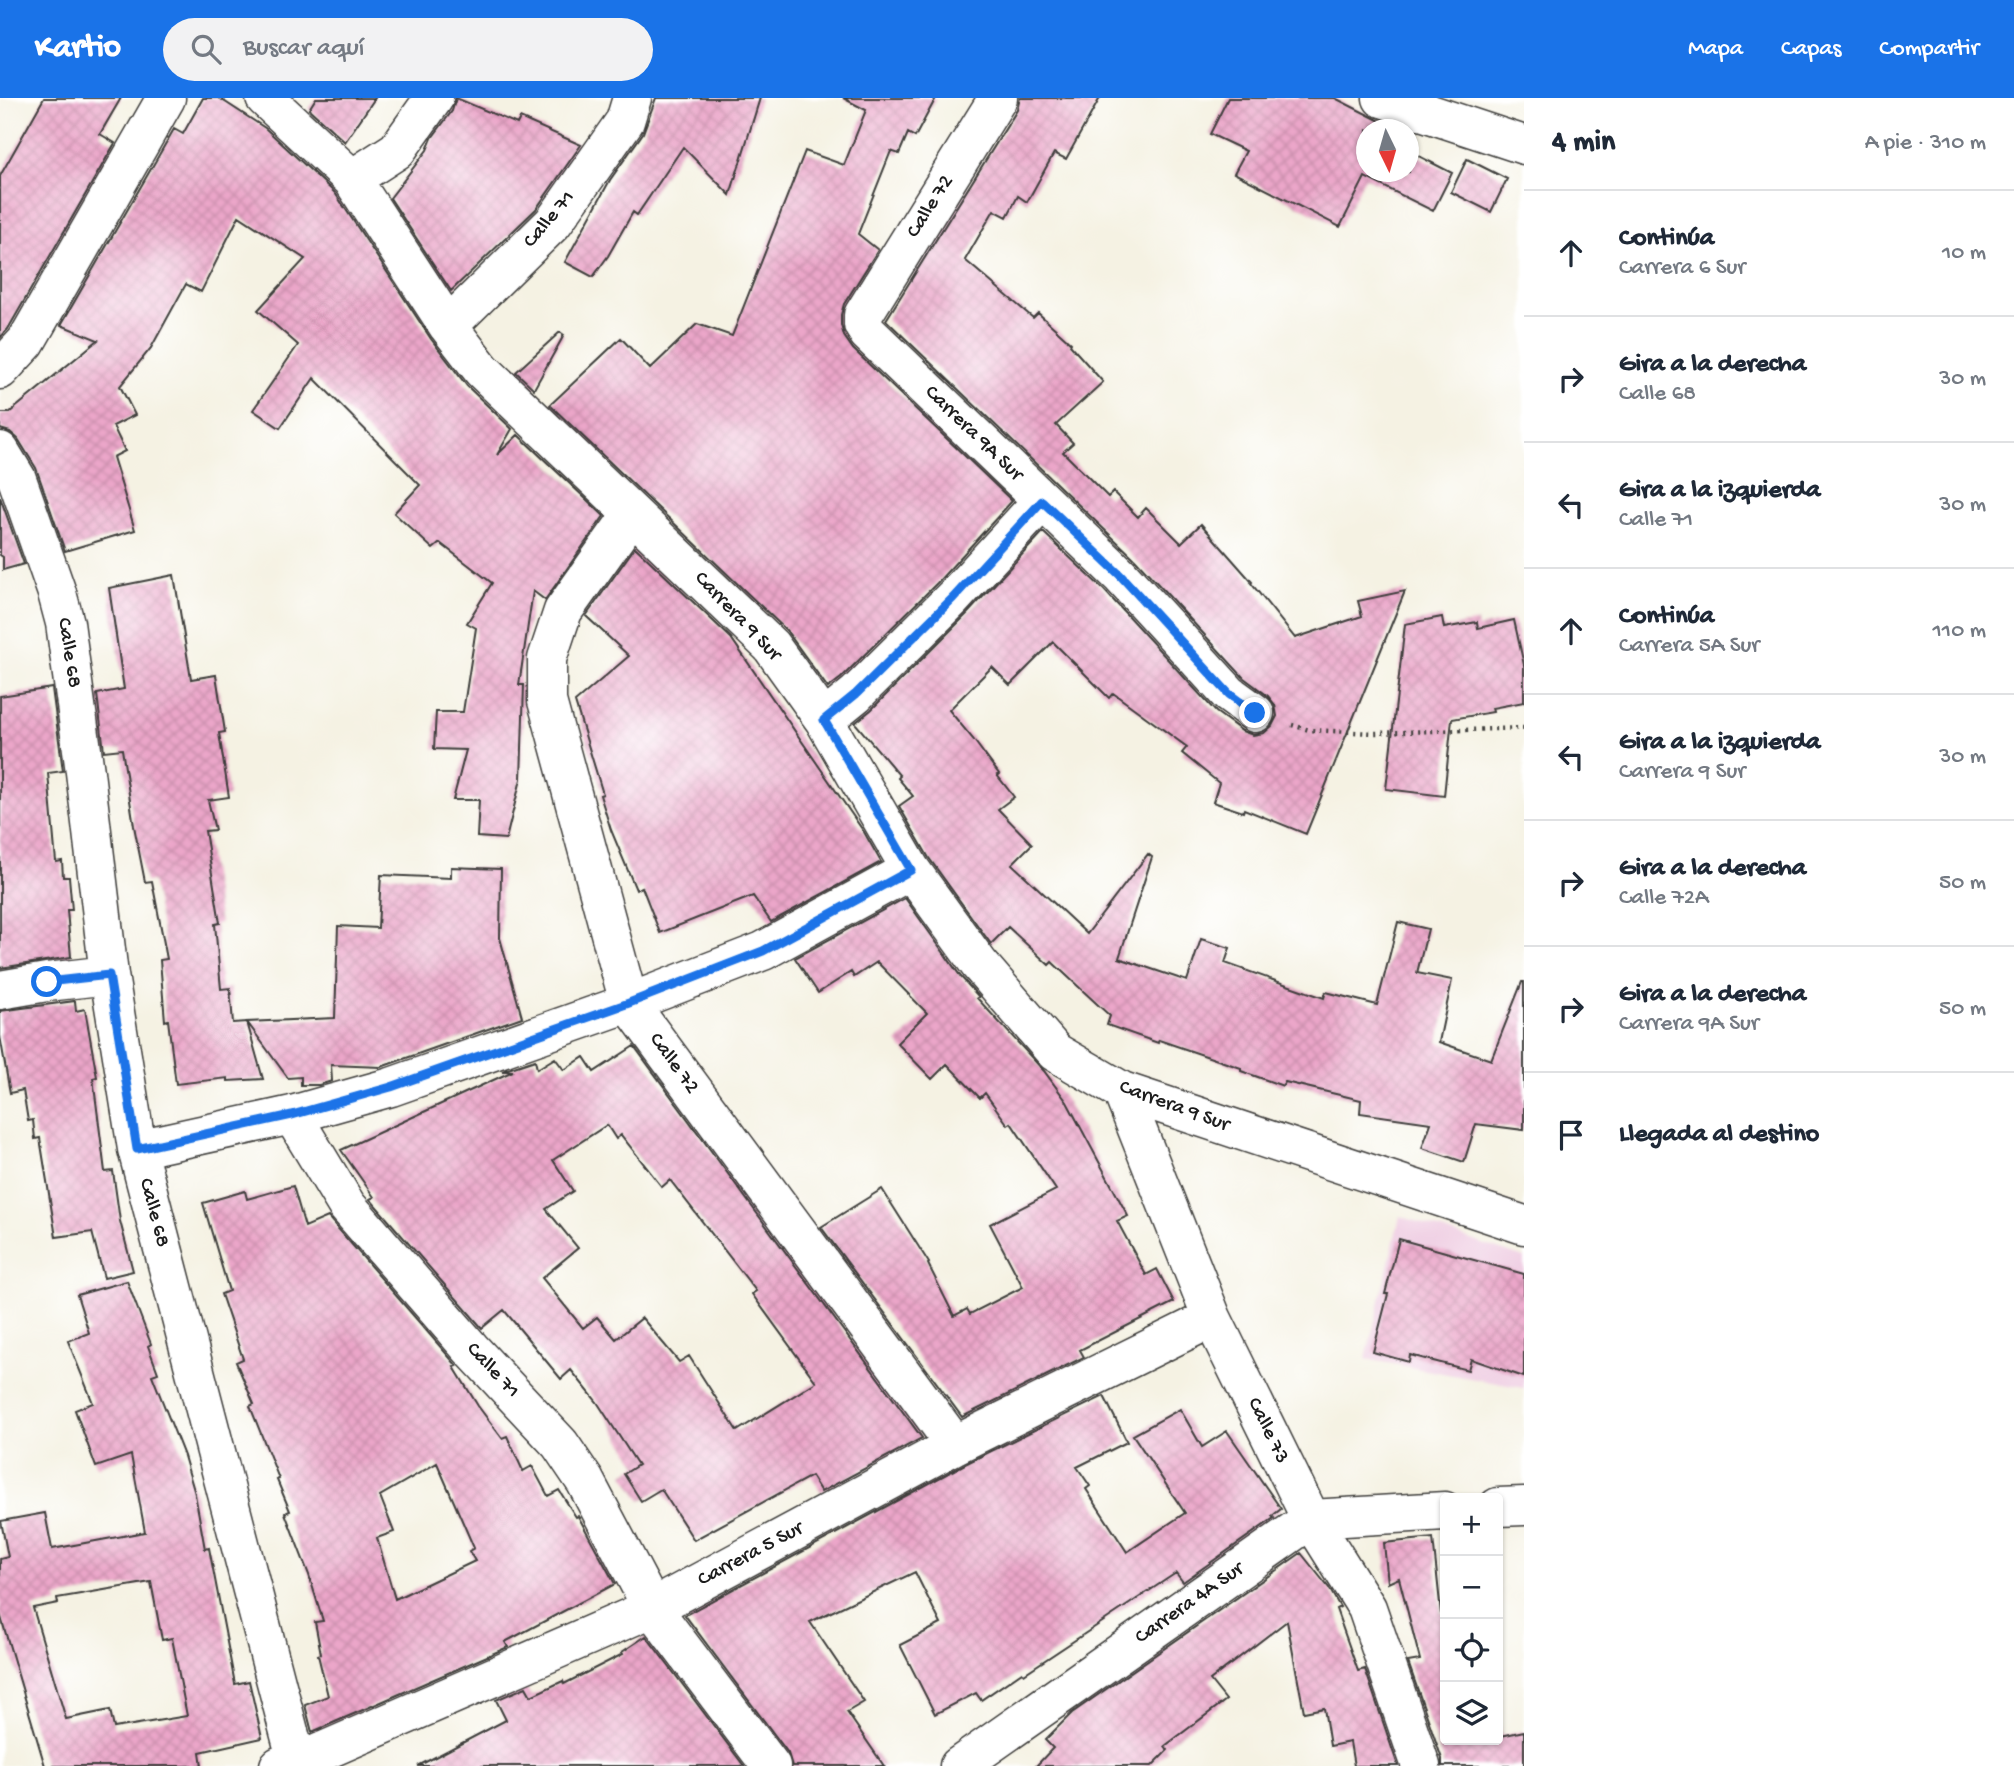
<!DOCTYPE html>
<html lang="es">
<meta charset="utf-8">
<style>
:root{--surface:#fff;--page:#f2f2f3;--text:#1f2937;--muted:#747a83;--line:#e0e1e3;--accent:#1a73e8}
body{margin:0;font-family:"Gochi Hand",sans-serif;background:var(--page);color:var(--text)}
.controls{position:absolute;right:21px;bottom:21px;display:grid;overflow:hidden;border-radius:7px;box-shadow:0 2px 5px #0004}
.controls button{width:63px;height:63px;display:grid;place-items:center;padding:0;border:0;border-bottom:2px solid var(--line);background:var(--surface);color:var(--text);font:35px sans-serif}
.compass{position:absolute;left:1356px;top:21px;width:63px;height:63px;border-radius:50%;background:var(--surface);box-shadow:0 2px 5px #0004;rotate:175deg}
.stop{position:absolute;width:21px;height:21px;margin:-16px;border:5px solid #1a73e8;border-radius:50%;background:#fff}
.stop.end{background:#1a73e8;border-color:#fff;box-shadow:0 2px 7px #0008}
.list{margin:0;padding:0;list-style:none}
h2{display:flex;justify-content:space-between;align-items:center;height:91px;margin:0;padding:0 28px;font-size:30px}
h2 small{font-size:23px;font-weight:400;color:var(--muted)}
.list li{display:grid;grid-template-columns:46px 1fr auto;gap:21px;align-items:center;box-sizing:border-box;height:126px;padding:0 28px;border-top:2px solid var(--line)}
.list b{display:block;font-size:26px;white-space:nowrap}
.list p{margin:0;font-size:23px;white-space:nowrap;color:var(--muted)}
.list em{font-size:23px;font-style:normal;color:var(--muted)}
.icon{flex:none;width:38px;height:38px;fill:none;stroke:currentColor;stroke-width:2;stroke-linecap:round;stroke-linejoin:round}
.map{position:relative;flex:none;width:1524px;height:1668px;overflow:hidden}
header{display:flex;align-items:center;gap:42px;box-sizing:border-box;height:98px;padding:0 35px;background:var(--accent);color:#fff}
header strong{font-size:33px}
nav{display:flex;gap:38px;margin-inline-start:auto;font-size:24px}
.search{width:490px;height:63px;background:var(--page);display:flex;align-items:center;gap:18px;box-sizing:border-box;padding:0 24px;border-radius:38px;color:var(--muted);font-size:26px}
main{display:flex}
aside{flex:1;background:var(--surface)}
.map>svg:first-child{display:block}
.built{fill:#f0d0e4}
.building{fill:url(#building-cross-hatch);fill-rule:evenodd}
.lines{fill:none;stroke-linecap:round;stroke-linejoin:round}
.minor-casing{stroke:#3d3c3a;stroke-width:41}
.path{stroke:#3d3c3a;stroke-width:4.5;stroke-dasharray:2 5;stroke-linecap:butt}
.minor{stroke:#fff;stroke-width:38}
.route{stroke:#1a73e8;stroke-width:9}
.labels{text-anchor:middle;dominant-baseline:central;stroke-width:5;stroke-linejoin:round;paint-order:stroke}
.street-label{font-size:21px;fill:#1c1c1c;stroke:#fff}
</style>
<header>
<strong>Kartio</strong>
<div class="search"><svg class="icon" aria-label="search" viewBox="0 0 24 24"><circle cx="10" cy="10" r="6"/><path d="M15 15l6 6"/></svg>Buscar aquí</div>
<nav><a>Mapa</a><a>Capas</a><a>Compartir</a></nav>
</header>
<main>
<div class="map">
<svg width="1524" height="1668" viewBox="0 0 1524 1668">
<defs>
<pattern id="building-cross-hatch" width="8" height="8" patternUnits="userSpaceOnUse" patternTransform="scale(1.75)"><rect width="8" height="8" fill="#eba6c9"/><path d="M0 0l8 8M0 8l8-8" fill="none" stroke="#c98eac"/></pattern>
</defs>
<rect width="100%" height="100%" fill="#fff"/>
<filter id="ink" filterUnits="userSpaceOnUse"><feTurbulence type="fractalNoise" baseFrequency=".0143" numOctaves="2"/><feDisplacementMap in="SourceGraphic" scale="14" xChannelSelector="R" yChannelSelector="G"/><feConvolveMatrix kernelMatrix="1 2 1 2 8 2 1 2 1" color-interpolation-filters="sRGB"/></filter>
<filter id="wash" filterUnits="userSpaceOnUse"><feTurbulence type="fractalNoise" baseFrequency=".00686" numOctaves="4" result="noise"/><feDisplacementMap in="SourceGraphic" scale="28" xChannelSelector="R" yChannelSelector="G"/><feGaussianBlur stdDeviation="1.57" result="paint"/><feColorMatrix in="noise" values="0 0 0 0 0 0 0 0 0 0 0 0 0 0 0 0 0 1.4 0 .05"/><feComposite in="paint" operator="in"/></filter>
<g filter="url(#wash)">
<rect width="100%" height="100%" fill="#f5f2e3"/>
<path class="built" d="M 1400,1118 L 1524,1160 L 1524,1290 L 1366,1261 Z"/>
<g id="blocks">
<path class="building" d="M 44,0 L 121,0 L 100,36 L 115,45 L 8,231 L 0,240 L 0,78 Z
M 203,0 L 219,0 L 265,30 L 335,95 L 431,241 L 467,288 L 512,331 L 497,357 L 518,337 L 604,418 L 545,502 L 533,493 L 519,587 L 524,587 L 521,681 L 506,741 L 477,739 L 479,702 L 453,702 L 466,652 L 434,651 L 436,614 L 463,614 L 476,530 L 467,525 L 492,485 L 440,445 L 433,451 L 394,415 L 420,387 L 314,280 L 280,330 L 253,312 L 298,247 L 258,212 L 305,161 L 239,118 L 201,194 L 186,186 L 151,250 L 120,288 L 135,317 L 113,328 L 125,353 L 113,359 L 135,432 L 65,453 L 36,370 L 18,341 L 10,334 L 0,331 L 0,315 L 9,315 L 98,242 L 61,227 L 174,31 L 183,36 Z
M 316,0 L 375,0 L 345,44 L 309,11 Z
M 456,0 L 517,26 L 520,20 L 581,47 L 536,111 L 451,193 L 390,100 L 427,52 L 432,40 L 452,13 Z
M 656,0 L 760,0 L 730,97 L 683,49 L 637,117 L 633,114 L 608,158 L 593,179 L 565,164 L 610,82 L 643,35 Z
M 843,0 L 936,0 L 915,39 L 908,35 L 899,56 L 891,53 L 858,136 L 878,152 L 844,206 L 841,217 L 841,227 L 844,238 L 853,251 L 1012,403 L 937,485 L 841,580 L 828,590 L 786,532 L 550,307 L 621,240 L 650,271 L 697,226 L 732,238 L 805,53 L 844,67 L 866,12 Z
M 1020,0 L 1100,0 L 1066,61 L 1054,55 L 1027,104 L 1018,98 L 1007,119 L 994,112 L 965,162 L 1033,220 L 1038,215 L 1071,245 L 1070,247 L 1103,284 L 1056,327 L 1073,345 L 1063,354 L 1108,399 L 1113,394 L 1138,419 L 1146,410 L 1181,445 L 1201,426 L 1252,484 L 1251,485 L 1295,540 L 1362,518 L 1358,503 L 1405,493 L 1306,736 L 1244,711 L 1243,714 L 1213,704 L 1219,685 L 1182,655 L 1187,649 L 1113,595 L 1109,600 L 1053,544 L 1010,587 L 992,569 L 949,612 L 973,641 L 999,676 L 997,677 L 1014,699 L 998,711 L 1032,746 L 1012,766 L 1087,836 L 1148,756 L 1152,759 L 1119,860 L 1187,883 L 1201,841 L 1230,850 L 1225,865 L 1324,900 L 1326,894 L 1377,907 L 1398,824 L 1428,831 L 1417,875 L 1452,882 L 1439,944 L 1491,962 L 1522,884 L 1524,884 L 1524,1032 L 1476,1026 L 1464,1064 L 1422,1050 L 1431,1025 L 1360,1015 L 1361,1002 L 1285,984 L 1283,988 L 1241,973 L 1241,970 L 1159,942 L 1158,945 L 1107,927 L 1110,918 L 1052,864 L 1049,867 L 1008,829 L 991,846 L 929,760 L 899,708 L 913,698 L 898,680 L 900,678 L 855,625 L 871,612 L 968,515 L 1043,434 L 1104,492 L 1216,614 L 1242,633 L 1253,637 L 1264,635 L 1272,628 L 1277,618 L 1275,607 L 1268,598 L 1244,580 L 1135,461 L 886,222 L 1017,12 Z
M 1228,0 L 1335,0 L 1392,29 L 1390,32 L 1367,32 L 1367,74 L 1409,74 L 1409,53 L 1452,75 L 1433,113 L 1365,79 L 1340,129 L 1234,75 L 1246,53 L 1210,36 Z
M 1467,61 L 1507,81 L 1491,114 L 1451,94 Z
M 560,234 L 564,237 L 534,291 L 516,274 Z
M 0,399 L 24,466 L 3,472 L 3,459 L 0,457 Z
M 635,449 L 731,540 L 864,734 L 881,764 L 771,824 L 753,798 L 660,835 L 642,789 L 636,792 L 611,732 L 600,697 L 603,696 L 575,604 L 629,558 L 586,518 Z
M 174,477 L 191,581 L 216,577 L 225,634 L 219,635 L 229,699 L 208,702 L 215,732 L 205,733 L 220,825 L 215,826 L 221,891 L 230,890 L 233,925 L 247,924 L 263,981 L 228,983 L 228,980 L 176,986 L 168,922 L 165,923 L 160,862 L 167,861 L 152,783 L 145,784 L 134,728 L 122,651 L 104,653 L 97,596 L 124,591 L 109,490 Z
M 1442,519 L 1444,530 L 1477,524 L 1478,530 L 1514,522 L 1524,567 L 1524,604 L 1492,610 L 1493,614 L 1452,621 L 1444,698 L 1386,691 L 1405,526 Z
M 52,590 L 63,673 L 48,675 L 56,764 L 62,763 L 63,779 L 69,779 L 72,812 L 67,812 L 71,859 L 0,870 L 0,598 Z
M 451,769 L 501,771 L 500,840 L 522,919 L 381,969 L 331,967 L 332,983 L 319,987 L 301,987 L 301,979 L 288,980 L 247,924 L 335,920 L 338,828 L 378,830 L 381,777 L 451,780 Z
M 905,800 L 961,879 L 979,899 L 977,900 L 1044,973 L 1067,1004 L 1128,1118 L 1117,1123 L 1146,1177 L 1157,1171 L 1174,1204 L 1080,1252 L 1084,1259 L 962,1319 L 821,1129 L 882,1091 L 929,1165 L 928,1166 L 954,1218 L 967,1211 L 970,1216 L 1023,1189 L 990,1126 L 1056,1092 L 1011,1025 L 1008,1027 L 985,995 L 980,1000 L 947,966 L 932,981 L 897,945 L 927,915 L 877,864 L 854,879 L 851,874 L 818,895 L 795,860 Z
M 75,903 L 76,913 L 85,911 L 97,979 L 93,980 L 105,1074 L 113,1073 L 120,1123 L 133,1173 L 104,1180 L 92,1134 L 56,1139 L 40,1040 L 35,1041 L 33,1022 L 28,1023 L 23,992 L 10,995 L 0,938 L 0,913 Z
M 634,948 L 922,1340 L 821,1394 L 811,1378 L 694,1442 L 661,1391 L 641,1403 L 624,1376 L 638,1367 L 597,1304 L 571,1272 L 561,1281 L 504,1212 L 482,1230 L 370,1101 L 374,1099 L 341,1052 L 513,973 L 502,973 L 535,962 L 537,971 L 555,960 L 564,972 L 584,959 L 594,974 ZM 607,1027 L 616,1041 L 621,1037 L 662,1089 L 670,1082 L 756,1193 L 752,1196 L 816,1284 L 737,1333 L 689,1258 L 679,1264 L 642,1220 L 616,1241 L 597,1219 L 583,1230 L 542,1180 L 578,1150 L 546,1111 L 573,1093 L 553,1062 Z
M 293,1088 L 305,1129 L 328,1119 L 457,1268 L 454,1269 L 478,1308 L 502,1340 L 507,1338 L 523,1373 L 532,1368 L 548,1398 L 559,1392 L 576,1419 L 578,1418 L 615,1486 L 505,1544 L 508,1549 L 312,1634 L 305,1607 L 328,1598 L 318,1557 L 321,1556 L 315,1524 L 323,1523 L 309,1477 L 285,1415 L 290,1413 L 277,1382 L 279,1381 L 250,1308 L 254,1306 L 236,1264 L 243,1261 L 221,1196 L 229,1193 L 203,1105 L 245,1093 L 247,1101 ZM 437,1365 L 474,1450 L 469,1453 L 475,1463 L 395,1501 L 377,1440 L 394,1434 L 380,1398 Z
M 1399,1141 L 1524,1176 L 1524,1279 L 1471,1261 L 1468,1272 L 1410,1257 L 1409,1264 L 1373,1254 L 1388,1196 L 1385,1196 Z
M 127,1183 L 151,1246 L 148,1248 L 158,1275 L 152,1277 L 184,1358 L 195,1396 L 205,1451 L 209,1450 L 235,1586 L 249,1583 L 262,1640 L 200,1654 L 202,1668 L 45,1668 L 0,1516 L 0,1461 L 8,1459 L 1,1423 L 45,1415 L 52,1451 L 145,1434 L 131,1357 L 96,1369 L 75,1312 L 93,1305 L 68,1243 L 89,1235 L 77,1197 ZM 151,1484 L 162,1542 L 172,1540 L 187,1618 L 114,1630 L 110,1612 L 66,1621 L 33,1510 L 58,1505 L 57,1500 Z
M 1104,1298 L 1127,1344 L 1077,1369 L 1090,1388 L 1086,1391 L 1127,1454 L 1185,1415 L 1133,1337 L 1180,1311 L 1202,1349 L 1227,1333 L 1281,1411 L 1272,1418 L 1274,1420 L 1183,1484 L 1176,1475 L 1024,1576 L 1022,1574 L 981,1602 L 976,1595 L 935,1616 L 900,1547 L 941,1526 L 915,1474 L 810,1524 L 864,1604 L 847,1614 L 884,1668 L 792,1668 L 788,1655 L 685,1517 L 965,1366 Z
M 1433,1440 L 1441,1515 L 1445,1514 L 1445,1642 L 1498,1642 L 1498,1598 L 1501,1638 L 1524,1633 L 1524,1668 L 1442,1668 L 1442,1661 L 1408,1564 L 1420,1562 L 1399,1480 L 1388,1485 L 1384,1445 Z
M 1301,1455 L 1329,1490 L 1340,1509 L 1336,1511 L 1358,1573 L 1365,1571 L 1398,1668 L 1354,1668 L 1350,1644 L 1330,1648 L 1324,1610 L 1304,1614 L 1287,1523 L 1210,1582 L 1226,1602 L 1165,1648 L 1168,1652 L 1152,1668 L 1036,1668 L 1053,1650 L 1045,1642 L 1072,1615 Z
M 646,1538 L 744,1668 L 418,1668 L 506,1622 L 496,1602 L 526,1589 L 531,1598 L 563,1583 L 564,1586 L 623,1556 L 622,1554 Z"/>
</g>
</g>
<g filter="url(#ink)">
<use href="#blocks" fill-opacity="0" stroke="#3d3c3a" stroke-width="2"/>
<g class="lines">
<defs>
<path id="minor" d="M 265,0 L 352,81 L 448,228 L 482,272 L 771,548 L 824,622 L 911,772 L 979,866 L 1055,954 L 1122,993 L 1524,1127
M 998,0 L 863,217 L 863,227 L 868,235 L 1120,477 L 1229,596 L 1255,615
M 1382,0 L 1524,47
M 352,81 L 397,52 L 434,0
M 448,228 L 553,125 L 625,23 L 632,0
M 0,272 L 26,244 L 166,0
M 0,353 L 17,381 L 57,495 L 65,525 L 85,674 L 109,877 L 137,1051 L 298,1668
M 632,416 L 563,513 L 547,561 L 547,603 L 629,905 L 955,1347
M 824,622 L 856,596 L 953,500 L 1042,403
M 0,892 L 47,884 L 109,877
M 1122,993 L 1212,1220 L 1311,1421 L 1367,1510 L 1421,1668
M 292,1017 L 347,1108 L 471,1251 L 560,1346 L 585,1383 L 652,1510 L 771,1668
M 137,1051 L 292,1017 L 391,989 L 629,905 L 763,853 L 911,772
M 1498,1409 L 1524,1408
M 279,1668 L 296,1665 L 652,1510 L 955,1347 L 1212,1220
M 959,1668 L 1311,1421 L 1445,1413"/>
</defs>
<use href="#minor" class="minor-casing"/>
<path class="path" d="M 1292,627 L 1309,632 L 1374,635 L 1524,630"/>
<use href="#minor" class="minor"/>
</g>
</g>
<g class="lines" filter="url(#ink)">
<path class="route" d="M 47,884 L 109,877 L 137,1051 L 292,1017 L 391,989 L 629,905 L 763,853 L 911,772 L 824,622 L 856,596 L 953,500 L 1042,403 L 1120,477 L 1229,596 L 1255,615"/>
</g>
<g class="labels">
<g class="street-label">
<text transform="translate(931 109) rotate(-58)">Calle 72</text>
<text transform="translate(550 122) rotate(-50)">Calle 71</text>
<text transform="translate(973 336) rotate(44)">Carrera 9A Sur</text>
<text transform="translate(737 519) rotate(46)">Carrera 9 Sur</text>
<text transform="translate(68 555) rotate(81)">Calle 68</text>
<text transform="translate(673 966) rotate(54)">Calle 72</text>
<text transform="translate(1174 1009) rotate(20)">Carrera 9 Sur</text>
<text transform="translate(153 1115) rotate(75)">Calle 68</text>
<text transform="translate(492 1273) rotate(47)">Calle 71</text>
<text transform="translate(1267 1333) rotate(64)">Calle 73</text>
<text transform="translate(751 1457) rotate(-28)">Carrera 5 Sur</text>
<text transform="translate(1190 1506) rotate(-35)">Carrera 4A Sur</text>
</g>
</g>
</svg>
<div class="controls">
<button>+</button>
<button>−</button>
<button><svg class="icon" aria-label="locate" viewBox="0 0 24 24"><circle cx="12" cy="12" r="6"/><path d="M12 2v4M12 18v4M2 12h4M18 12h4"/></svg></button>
<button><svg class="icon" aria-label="layers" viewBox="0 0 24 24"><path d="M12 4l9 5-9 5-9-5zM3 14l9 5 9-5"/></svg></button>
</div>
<svg class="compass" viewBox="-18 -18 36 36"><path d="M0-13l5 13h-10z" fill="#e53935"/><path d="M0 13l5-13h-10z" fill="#747a83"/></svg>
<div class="stop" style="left:47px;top:884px"></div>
<div class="stop end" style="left:1255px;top:615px"></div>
</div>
<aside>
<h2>4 min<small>A pie · 310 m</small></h2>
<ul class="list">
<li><svg class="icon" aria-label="ahead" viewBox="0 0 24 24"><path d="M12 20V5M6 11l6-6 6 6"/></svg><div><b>Continúa</b><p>Carrera 6 Sur</p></div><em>10 m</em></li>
<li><svg class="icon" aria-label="right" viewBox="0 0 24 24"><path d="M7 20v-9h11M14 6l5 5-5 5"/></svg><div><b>Gira a la derecha</b><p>Calle 68</p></div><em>30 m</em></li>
<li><svg class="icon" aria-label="left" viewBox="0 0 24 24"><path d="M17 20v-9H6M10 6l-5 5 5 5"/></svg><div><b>Gira a la izquierda</b><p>Calle 71</p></div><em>30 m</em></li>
<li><svg class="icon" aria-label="ahead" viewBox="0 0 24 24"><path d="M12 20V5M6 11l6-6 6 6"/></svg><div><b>Continúa</b><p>Carrera 5A Sur</p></div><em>110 m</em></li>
<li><svg class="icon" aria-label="left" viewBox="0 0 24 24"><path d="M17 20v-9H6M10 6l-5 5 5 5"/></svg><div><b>Gira a la izquierda</b><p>Carrera 9 Sur</p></div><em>30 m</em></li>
<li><svg class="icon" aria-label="right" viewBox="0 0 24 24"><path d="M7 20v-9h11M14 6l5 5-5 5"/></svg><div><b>Gira a la derecha</b><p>Calle 72A</p></div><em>50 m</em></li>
<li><svg class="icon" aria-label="right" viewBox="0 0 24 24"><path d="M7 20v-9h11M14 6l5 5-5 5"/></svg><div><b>Gira a la derecha</b><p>Carrera 9A Sur</p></div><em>50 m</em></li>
<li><svg class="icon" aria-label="arrive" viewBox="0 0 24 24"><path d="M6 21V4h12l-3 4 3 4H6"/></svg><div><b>Llegada al destino</b></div></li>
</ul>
</aside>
</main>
